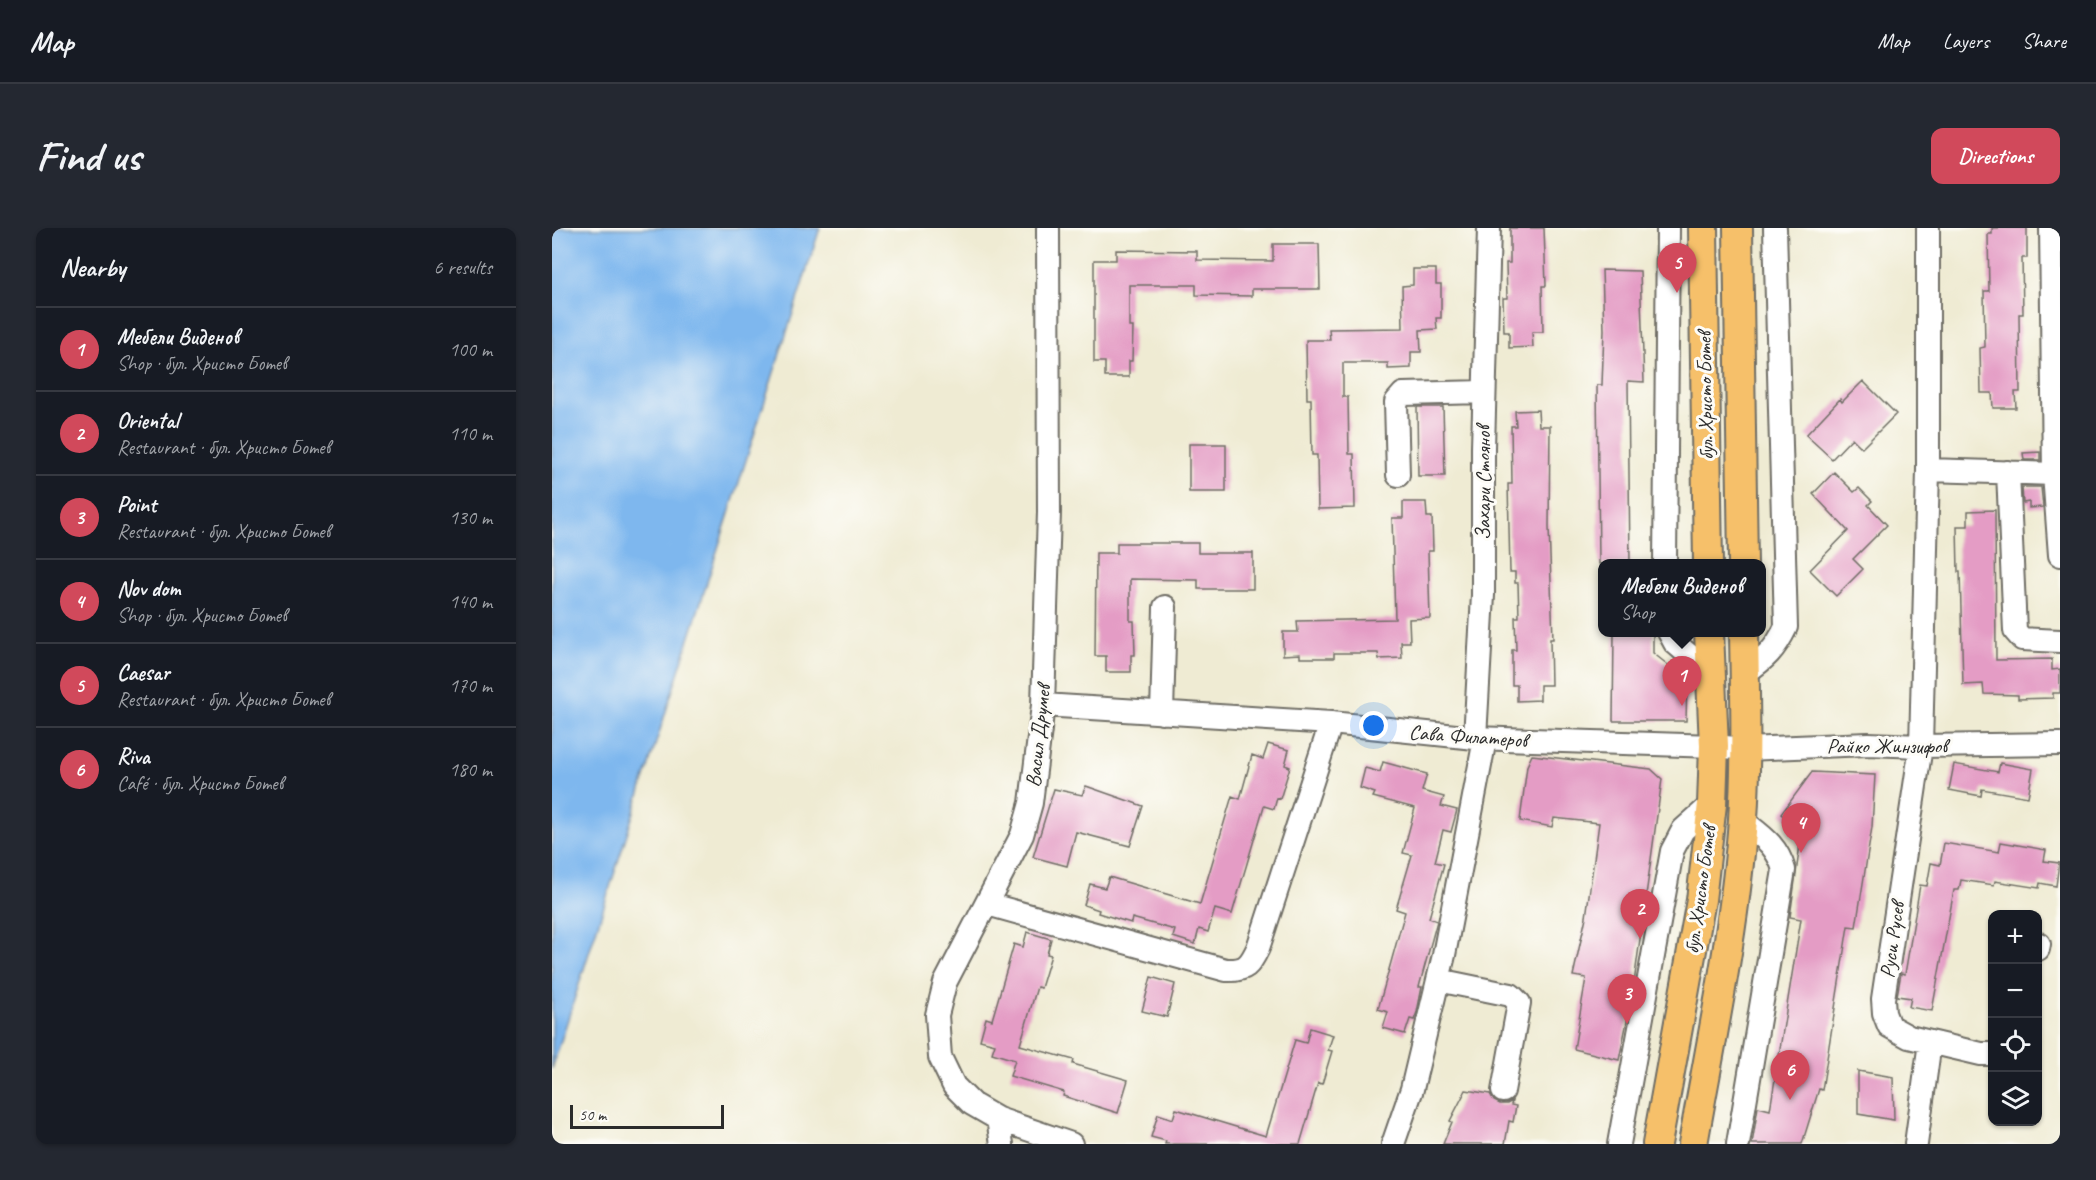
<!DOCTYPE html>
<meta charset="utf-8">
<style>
:root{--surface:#171b24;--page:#242831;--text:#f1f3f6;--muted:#9ea1a6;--line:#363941;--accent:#d1495b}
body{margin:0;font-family:Caveat,sans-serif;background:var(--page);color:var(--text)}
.controls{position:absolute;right:18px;bottom:18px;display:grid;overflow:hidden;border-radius:12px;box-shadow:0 2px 4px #0004}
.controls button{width:54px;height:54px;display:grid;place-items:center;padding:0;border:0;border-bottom:2px solid var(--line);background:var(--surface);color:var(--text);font:30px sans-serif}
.scale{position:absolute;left:18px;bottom:15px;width:154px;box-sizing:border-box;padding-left:6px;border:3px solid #2b2b2b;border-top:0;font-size:16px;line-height:21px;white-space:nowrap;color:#2b2b2b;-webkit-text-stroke:4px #fdfcf7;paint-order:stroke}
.you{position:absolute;left:822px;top:498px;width:21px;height:21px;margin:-15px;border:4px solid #fff;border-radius:50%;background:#1a73e8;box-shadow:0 0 0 9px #1a73e833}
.badge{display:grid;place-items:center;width:39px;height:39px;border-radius:50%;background:var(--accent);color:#fff;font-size:20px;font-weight:700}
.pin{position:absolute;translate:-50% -50px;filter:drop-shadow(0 2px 3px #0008)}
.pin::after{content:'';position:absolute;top:32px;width:21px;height:18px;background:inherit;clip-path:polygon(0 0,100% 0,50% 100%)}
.popup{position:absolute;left:1046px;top:331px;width:168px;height:78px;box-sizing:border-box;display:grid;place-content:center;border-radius:12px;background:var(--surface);filter:drop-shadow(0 2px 4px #0005);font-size:20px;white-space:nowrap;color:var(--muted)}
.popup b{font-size:22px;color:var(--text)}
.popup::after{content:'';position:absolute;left:50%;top:100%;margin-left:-12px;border:12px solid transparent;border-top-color:var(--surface)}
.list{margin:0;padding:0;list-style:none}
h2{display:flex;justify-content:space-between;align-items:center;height:78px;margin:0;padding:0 24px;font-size:26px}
h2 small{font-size:20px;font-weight:400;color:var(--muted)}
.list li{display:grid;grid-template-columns:39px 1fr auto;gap:18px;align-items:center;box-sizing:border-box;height:84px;padding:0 24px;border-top:2px solid var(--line)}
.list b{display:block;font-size:22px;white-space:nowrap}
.list p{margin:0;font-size:20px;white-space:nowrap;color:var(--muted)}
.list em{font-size:20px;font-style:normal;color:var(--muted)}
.icon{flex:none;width:33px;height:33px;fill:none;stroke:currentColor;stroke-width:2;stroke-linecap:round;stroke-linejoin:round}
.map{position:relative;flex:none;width:1508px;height:916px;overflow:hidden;border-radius:12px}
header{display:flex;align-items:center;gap:36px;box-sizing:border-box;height:84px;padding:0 30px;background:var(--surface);border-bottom:2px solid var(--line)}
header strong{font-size:28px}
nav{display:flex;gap:33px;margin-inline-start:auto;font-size:21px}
.intro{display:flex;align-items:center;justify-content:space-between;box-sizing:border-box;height:144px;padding:0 36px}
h1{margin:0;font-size:42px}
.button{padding:15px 27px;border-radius:12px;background:var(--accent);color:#fff;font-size:21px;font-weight:700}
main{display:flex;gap:36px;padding:0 36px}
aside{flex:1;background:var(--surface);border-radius:12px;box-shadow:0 2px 4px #0004}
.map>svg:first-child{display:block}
.water{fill:#7eb7ee;stroke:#54718c;stroke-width:1.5}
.building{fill:#e49cc5}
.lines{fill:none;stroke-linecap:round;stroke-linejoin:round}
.minor-casing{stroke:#706e66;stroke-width:26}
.major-casing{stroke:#706e66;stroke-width:32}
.minor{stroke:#fff;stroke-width:22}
.major{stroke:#f6c06b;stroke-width:28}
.labels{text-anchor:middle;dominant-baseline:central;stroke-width:6;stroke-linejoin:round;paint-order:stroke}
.street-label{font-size:21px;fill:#2b2b2b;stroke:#fdfcf7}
</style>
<header>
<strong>Map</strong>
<nav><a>Map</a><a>Layers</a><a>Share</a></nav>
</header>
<div class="intro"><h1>Find us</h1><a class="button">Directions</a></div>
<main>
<aside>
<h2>Nearby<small>6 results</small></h2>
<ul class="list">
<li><span class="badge">1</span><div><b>Мебели Виденов</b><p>Shop · бул. Христо Ботев</p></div><em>100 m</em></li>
<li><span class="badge">2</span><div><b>Oriental</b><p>Restaurant · бул. Христо Ботев</p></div><em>110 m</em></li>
<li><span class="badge">3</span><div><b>Point</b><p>Restaurant · бул. Христо Ботев</p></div><em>130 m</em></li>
<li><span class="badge">4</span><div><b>Nov dom</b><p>Shop · бул. Христо Ботев</p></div><em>140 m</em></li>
<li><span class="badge">5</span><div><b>Caesar</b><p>Restaurant · бул. Христо Ботев</p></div><em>170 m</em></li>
<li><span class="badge">6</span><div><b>Riva</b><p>Café · бул. Христо Ботев</p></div><em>180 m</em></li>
</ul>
</aside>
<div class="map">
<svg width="1508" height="916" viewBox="0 0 1508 916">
<rect width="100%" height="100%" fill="#fdfcf7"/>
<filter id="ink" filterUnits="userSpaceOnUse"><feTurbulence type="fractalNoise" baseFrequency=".0167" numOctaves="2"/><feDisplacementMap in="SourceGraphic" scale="12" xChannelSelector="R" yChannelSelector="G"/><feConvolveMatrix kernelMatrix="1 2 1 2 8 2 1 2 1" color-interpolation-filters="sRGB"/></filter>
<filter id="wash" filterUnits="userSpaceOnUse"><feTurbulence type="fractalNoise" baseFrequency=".008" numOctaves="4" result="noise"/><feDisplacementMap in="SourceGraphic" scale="24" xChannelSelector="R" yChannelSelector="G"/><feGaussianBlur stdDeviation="1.35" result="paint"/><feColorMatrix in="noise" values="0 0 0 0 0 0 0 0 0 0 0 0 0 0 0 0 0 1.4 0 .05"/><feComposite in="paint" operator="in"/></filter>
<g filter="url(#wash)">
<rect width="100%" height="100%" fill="#efebd3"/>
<path class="water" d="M 0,0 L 268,0 L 0,841 Z"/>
<g id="blocks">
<path class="building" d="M 958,0 L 992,0 L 994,58 L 990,58 L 991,104 L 980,104 L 981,119 L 957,120 L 957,104 L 952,104 L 951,70 L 955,70 L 954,35 L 958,35 Z
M 1440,0 L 1475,0 L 1475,30 L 1470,30 L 1471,86 L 1467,86 L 1468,164 L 1463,164 L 1464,180 L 1441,180 L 1440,165 L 1429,165 L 1428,120 L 1433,119 L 1432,63 L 1437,63 L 1436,6 L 1440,6 Z
M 721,16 L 767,16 L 768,61 L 700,61 L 700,68 L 644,67 L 644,57 L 577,57 L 577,99 L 581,99 L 580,133 L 577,133 L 577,149 L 553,149 L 553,134 L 542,134 L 542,32 L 564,32 L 564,22 L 645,23 L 645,32 L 721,33 Z
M 861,41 L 884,41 L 884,56 L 889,56 L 889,90 L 884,90 L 885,101 L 868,102 L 869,124 L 859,124 L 859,140 L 836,141 L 836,135 L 791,135 L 791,169 L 796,169 L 797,226 L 802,226 L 803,280 L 766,281 L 765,227 L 760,227 L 759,171 L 755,171 L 754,112 L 778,112 L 777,101 L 851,100 L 850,58 L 861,57 Z
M 1050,42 L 1088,43 L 1092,154 L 1076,153 L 1078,336 L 1047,336 L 1045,157 L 1050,157 L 1052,102 Z
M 1311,153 L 1344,186 L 1310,220 L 1300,210 L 1280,231 L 1254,207 L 1288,171 L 1290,174 Z
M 865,179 L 891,179 L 893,248 L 866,248 Z
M 986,182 L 987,198 L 998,198 L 997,299 L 1001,411 L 998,411 L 999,457 L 988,457 L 988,472 L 965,473 L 965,457 L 960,457 L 960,422 L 964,422 L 963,389 L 967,389 L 966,355 L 963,355 L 963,344 L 958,344 L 956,256 L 960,256 L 959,198 L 964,198 L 963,183 Z
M 637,216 L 674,216 L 674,264 L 637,264 Z
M 1488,224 L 1488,232 L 1472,232 L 1471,225 Z
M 1282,244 L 1302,264 L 1307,260 L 1320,273 L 1316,277 L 1335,297 L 1301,331 L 1311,341 L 1284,368 L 1258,342 L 1296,303 L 1261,266 Z
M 1470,259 L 1489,259 L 1491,279 L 1477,280 L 1477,274 L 1471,275 Z
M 851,274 L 874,274 L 875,289 L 880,289 L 881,323 L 876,323 L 878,390 L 857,391 L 858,414 L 849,414 L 850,430 L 827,431 L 826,425 L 782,425 L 782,430 L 748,430 L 748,426 L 731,427 L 731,404 L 746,404 L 745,393 L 843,391 L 840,290 L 851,290 Z
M 1443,282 L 1444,432 L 1500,431 L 1500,442 L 1508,441 L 1508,465 L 1501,465 L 1501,470 L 1466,471 L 1466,467 L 1432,466 L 1431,456 L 1411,457 L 1408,344 L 1406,344 L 1405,298 L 1416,298 L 1416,283 Z
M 565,315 L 646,315 L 646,325 L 701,325 L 701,361 L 646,361 L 646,352 L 578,351 L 578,393 L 582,393 L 583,427 L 579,427 L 579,444 L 554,444 L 554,428 L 543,428 L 544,325 L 565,325 Z
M 1062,405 L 1101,405 L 1101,425 L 1135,452 L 1134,493 L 1061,493 Z
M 716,516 L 737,522 L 733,537 L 738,539 L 728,571 L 725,570 L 722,581 L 712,578 L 680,686 L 663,681 L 656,704 L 647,701 L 643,716 L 621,709 L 623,702 L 580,690 L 579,695 L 546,685 L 547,682 L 532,677 L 538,656 L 553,660 L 557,649 L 648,676 L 680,568 L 688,571 L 700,527 L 711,531 Z
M 980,527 L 1099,541 L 1110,551 L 1080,769 L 1067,832 L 1022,821 L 1034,750 L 1021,748 L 1034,689 L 1047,595 L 1002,590 L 1000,599 L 968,593 L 975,538 Z
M 831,534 L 875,546 L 870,563 L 892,569 L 889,578 L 905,582 L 899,604 L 891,602 L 883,634 L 892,636 L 877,690 L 885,693 L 867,759 L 870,759 L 865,784 L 862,792 L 858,791 L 853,806 L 831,800 L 836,784 L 826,781 L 853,684 L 844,681 L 860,627 L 851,625 L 863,580 L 821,569 L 823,565 L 808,560 L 813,540 L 828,544 Z
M 1448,535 L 1481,541 L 1476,569 L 1430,561 L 1429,568 L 1397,562 L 1402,536 L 1446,544 Z
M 1260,544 L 1323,547 L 1320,599 L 1304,699 L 1296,698 L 1270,862 L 1267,861 L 1250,916 L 1200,916 L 1206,879 L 1218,882 L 1249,691 L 1238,689 L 1250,602 L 1229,586 Z
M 534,558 L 591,578 L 578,618 L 524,604 L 515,638 L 481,629 L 502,561 L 530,567 Z
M 1449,614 L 1494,622 L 1492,633 L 1507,635 L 1504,658 L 1488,655 L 1487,660 L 1443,653 L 1442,657 L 1409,652 L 1407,662 L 1402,662 L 1380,783 L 1357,779 L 1359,770 L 1345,768 L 1349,745 L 1353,746 L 1368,657 L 1375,658 L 1379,635 L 1388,637 L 1392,615 L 1447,624 Z
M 475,704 L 499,711 L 495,726 L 499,727 L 489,760 L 485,759 L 468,817 L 522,832 L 521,836 L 576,852 L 566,885 L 511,868 L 512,864 L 458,848 L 463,832 L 440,825 L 443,816 L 428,812 L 434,790 L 440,792 L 462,716 L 471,719 Z
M 599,749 L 623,756 L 615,789 L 590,783 Z
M 758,800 L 781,807 L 776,822 L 780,823 L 770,856 L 766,855 L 748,916 L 613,916 L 614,913 L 599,909 L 606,886 L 621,891 L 624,881 L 714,908 L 743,812 L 754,815 Z
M 1306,843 L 1341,849 L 1342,892 L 1306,886 Z
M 914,862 L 938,866 L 942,873 L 948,876 L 955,876 L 960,873 L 959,877 L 964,878 L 961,894 L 957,893 L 953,916 L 891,916 L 900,894 L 898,893 Z"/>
</g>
</g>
<g filter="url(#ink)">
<use href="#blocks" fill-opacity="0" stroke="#706e66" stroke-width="1.5"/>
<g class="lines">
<defs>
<path id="minor" d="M 496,0 L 497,284 L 491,477 L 479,575 L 470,607 L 393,755 L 385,787 L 388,829 L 402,858 L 420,876 L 446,891 L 519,916
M 1376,0 L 1376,242 L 1369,518 L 1331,771 L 1332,785 L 1337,798 L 1357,809 L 1429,826 L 1440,826
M 1499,0 L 1502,246 L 1508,327
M 1376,242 L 1502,246
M 1456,244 L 1463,403 L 1470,411 L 1508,413
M 846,247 L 844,174 L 851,166 L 932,164
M 1113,336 L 1116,0
M 1117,404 L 1123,415 L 1158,445
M 1193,445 C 1213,431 1223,422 1234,399 L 1223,0
M 491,477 L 779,495 L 923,510 L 1162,518 L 1194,521 L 1316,516 L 1369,518 L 1508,516
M 610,485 L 613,379
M 923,510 L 931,367 L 931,220 L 937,0
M 435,676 L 674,742 C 694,743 698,737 706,720 L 779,495
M 1486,721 L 1487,716
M 886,752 L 959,767 L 967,775 L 951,863
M 446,891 L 450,916
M 841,916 L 860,861 L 892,727 L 933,511
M 1067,916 L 1120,623 L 1131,602 L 1160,576
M 1186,916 L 1232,642 C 1225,617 1210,608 1191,593
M 1364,916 L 1378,814"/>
<path id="major" d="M 1151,0 L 1156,336
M 1186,0 L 1191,336
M 1105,916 L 1149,672 L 1160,576 L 1162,518 L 1157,404
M 1141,916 C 1160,808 1183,701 1191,591 C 1195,529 1193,467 1192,404"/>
</defs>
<use href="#minor" class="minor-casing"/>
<use href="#major" class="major-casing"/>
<use href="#minor" class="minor"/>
<use href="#major" class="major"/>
</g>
</g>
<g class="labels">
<g class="street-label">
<text transform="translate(1153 168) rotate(-91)">бул. Христо Ботев</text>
<text transform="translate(931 255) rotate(-90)">Захари Стоянов</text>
<text transform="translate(486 508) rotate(-84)">Васил Друмев</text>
<text transform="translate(916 508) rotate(4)">Сава Филатеров</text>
<text x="1335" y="518">Райко Жинзифов</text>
<text transform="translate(1148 662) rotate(-82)">бул. Христо Ботев</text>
<text transform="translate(1340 712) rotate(-82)">Руси Русев</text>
</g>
</g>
</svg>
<div class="controls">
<button>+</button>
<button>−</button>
<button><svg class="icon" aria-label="locate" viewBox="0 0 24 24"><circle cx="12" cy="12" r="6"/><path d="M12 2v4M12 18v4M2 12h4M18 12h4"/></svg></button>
<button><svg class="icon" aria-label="layers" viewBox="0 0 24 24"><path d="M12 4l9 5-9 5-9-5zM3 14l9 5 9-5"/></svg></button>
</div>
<div class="scale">50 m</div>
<div class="you"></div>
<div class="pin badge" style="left:1130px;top:478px">1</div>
<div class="popup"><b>Мебели Виденов</b>Shop</div>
<div class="pin badge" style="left:1088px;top:711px">2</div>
<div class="pin badge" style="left:1075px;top:796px">3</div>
<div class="pin badge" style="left:1249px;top:625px">4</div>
<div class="pin badge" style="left:1125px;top:65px">5</div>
<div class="pin badge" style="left:1238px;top:872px">6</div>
</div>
</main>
